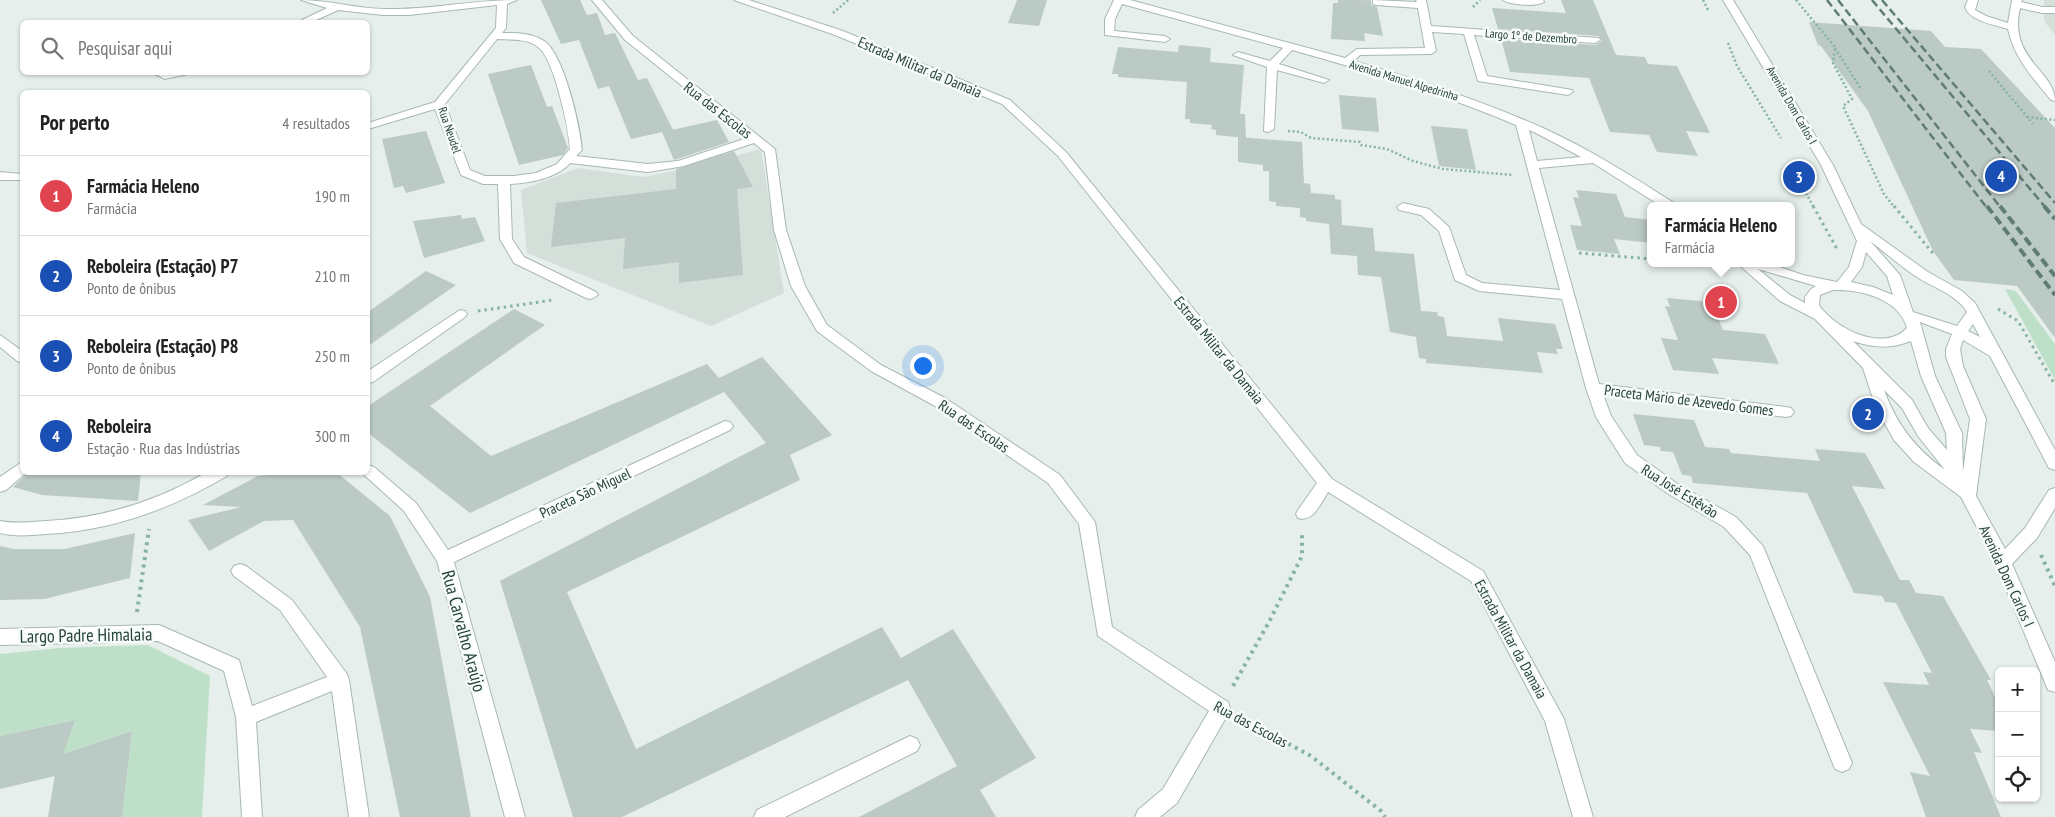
<!DOCTYPE html>
<html lang="pt">
<meta charset="utf-8">
<style>
:root{--surface:#fff;--page:#f6f6f6;--text:#222;--muted:#767676;--line:#e0e0e0;--accent:#804e3d}
body{margin:0;font-family:"PT Sans Narrow",sans-serif;background:var(--page);color:var(--text)}
.controls{position:absolute;right:15px;bottom:15px;display:grid;overflow:hidden;border-radius:8px;box-shadow:0 1px 4px #0004}
.controls button{width:45px;height:45px;display:grid;place-items:center;padding:0;border:0;border-bottom:1px solid var(--line);background:var(--surface);color:var(--text);font:25px sans-serif}
.you{position:absolute;left:922px;top:365px;width:18px;height:18px;margin:-12px;border:4px solid #fff;border-radius:50%;background:#1a73e8;box-shadow:0 0 0 8px #1a73e833}
.badge{display:grid;place-items:center;width:32px;height:32px;border-radius:50%;background:var(--accent);color:#fff;font-size:16px;font-weight:700}
.pin{position:absolute;translate:-50% -50%;border:2px solid #fff;box-shadow:0 1px 5px #0006}
.popup{position:absolute;left:1647px;top:202px;width:148px;height:65px;box-sizing:border-box;display:grid;place-content:center;border-radius:8px;background:var(--surface);filter:drop-shadow(0 1px 4px #0005);font-size:16px;white-space:nowrap;color:var(--muted)}
.popup b{font-size:19px;color:var(--text)}
.popup::after{content:'';position:absolute;left:50%;top:100%;margin-left:-10px;border:10px solid transparent;border-top-color:var(--surface)}
.list{margin:0;padding:0;list-style:none}
h2{display:flex;justify-content:space-between;align-items:center;height:65px;margin:0;padding:0 20px;font-size:21px}
h2 small{font-size:16px;font-weight:400;color:var(--muted)}
.list li{display:grid;grid-template-columns:32px 1fr auto;gap:15px;align-items:center;box-sizing:border-box;height:80px;padding:0 20px;border-top:1px solid var(--line)}
.list b{display:block;font-size:19px;white-space:nowrap}
.list p{margin:0;font-size:16px;white-space:nowrap;color:var(--muted)}
.list em{font-size:16px;font-style:normal;color:var(--muted)}
.icon{flex:none;width:28px;height:28px;fill:none;stroke:currentColor;stroke-width:2;stroke-linecap:round;stroke-linejoin:round}
.map{position:relative;flex:none;width:2055px;height:817px;overflow:hidden}
.search{position:absolute;background:var(--surface);box-shadow:0 1px 4px #0004;left:20px;top:20px;width:350px;height:55px;display:flex;align-items:center;gap:12px;box-sizing:border-box;padding:0 18px;border-radius:8px;color:var(--muted);font-size:19px}
.panel{position:absolute;background:var(--surface);box-shadow:0 1px 4px #0004;left:20px;top:90px;width:350px;height:385px;border-radius:8px}
.map>svg:first-child{display:block}
.built{fill:#d4dfda}
.green{fill:#bfe0c8}
.building{fill:#bbcac4}
.lines{fill:none;stroke-linecap:round;stroke-linejoin:round}
.minor-tunnel{stroke:#bfccc8;stroke-width:11;stroke-dasharray:11 5.5;stroke-linecap:butt}
.minor-casing{stroke:#a8b8b2;stroke-width:2}
.path-far2{stroke:#86b3a5;stroke-width:2.5;stroke-dasharray:2 2.5;stroke-linecap:butt}
.path-far1{stroke:#86b3a5;stroke-width:3;stroke-dasharray:2.5 4;stroke-linecap:butt}
.path{stroke:#86b3a5;stroke-width:4;stroke-dasharray:3 4.5;stroke-linecap:butt}
.minor{fill:#fff;fill-rule:evenodd}
.rail-far1{stroke:#5f7d75;stroke-width:2.5;stroke-dasharray:8 4;stroke-linecap:butt}
.rail{stroke:#5f7d75;stroke-width:4;stroke-dasharray:9 4.5;stroke-linecap:butt}
.labels{text-anchor:middle;dominant-baseline:central;stroke-width:5;stroke-linejoin:round;paint-order:stroke}
.far-street-label{font-size:12px;fill:#24423a;stroke:#f7fbf9}
.street-label{font-size:15px;fill:#24423a;stroke:#f7fbf9}
.near-street-label{font-size:18px;fill:#24423a;stroke:#f7fbf9}
</style>
<div class="map">
<svg width="2055" height="817" viewBox="0 0 2055 817">
<rect width="100%" height="100%" fill="#e6efeb"/>
<path class="built" d="M 2044,0 L 2055,0 L 2055,35 L 2044,21 Z
M 761,149 L 784,293 L 711,326 L 527,253 L 521,190 L 578,168 L 643,177 L 689,168 Z"/>
<path class="green" d="M 2005,289 L 2016,291 L 2055,344 L 2055,380 Z
M 148,645 L 210,676 L 202,817 L 122,817 L 132,731 L 63,754 L 74,720 L 0,736 L 0,654 L 60,648 Z"/>
<path class="building" d="M 541,0 L 580,0 L 587,15 L 597,13 L 605,35 L 615,33 L 638,80 L 647,78 L 673,130 L 667,131 L 717,120 L 729,142 L 674,160 L 662,132 L 631,139 L 609,86 L 598,89 L 579,40 L 561,44 Z
M 1017,0 L 1047,0 L 1039,26 L 1008,23 Z
M 1338,0 L 1371,0 L 1371,5 L 1377,7 L 1383,36 L 1364,33 L 1365,41 L 1331,39 L 1333,3 L 1338,3 Z
M 1561,0 L 1593,0 L 1616,55 L 1645,57 L 1648,64 L 1677,66 L 1710,133 L 1686,131 L 1698,156 L 1657,152 L 1649,135 L 1610,132 L 1589,78 L 1510,72 L 1501,39 L 1595,45 L 1602,41 L 1599,36 L 1498,29 L 1492,8 L 1566,13 Z
M 1809,22 L 1931,31 L 1945,47 L 1981,49 L 2055,128 L 2055,338 L 2017,286 L 1954,280 L 1933,251 L 1868,111 L 1821,46 L 1818,45 Z
M 1179,45 L 1211,48 L 1210,62 L 1244,65 L 1240,114 L 1245,114 L 1246,138 L 1216,135 L 1216,130 L 1211,129 L 1212,125 L 1190,123 L 1190,119 L 1185,119 L 1187,82 L 1118,77 L 1118,74 L 1112,74 L 1118,47 L 1178,52 Z
M 531,65 L 547,107 L 552,106 L 568,148 L 563,155 L 519,165 L 488,74 Z
M 1339,95 L 1376,98 L 1379,132 L 1342,129 Z
M 1431,126 L 1467,129 L 1476,170 L 1439,166 Z
M 426,131 L 445,183 L 406,193 L 403,186 L 394,188 L 382,139 Z
M 1238,137 L 1302,142 L 1304,183 L 1310,184 L 1311,193 L 1335,195 L 1335,199 L 1341,200 L 1342,225 L 1373,228 L 1375,251 L 1414,254 L 1421,311 L 1437,312 L 1438,316 L 1444,317 L 1447,336 L 1503,341 L 1498,318 L 1555,324 L 1563,349 L 1556,349 L 1558,354 L 1537,352 L 1543,373 L 1426,363 L 1426,359 L 1419,358 L 1416,337 L 1390,332 L 1381,277 L 1358,275 L 1357,256 L 1331,254 L 1329,224 L 1306,221 L 1306,218 L 1300,217 L 1300,208 L 1276,206 L 1276,202 L 1269,201 L 1269,171 L 1263,171 L 1263,165 L 1238,162 Z
M 734,151 L 753,187 L 737,189 L 743,275 L 679,283 L 679,262 L 623,269 L 625,238 L 551,247 L 556,203 L 676,189 L 676,169 Z
M 1576,190 L 1616,194 L 1625,217 L 1651,220 L 1651,243 L 1614,239 L 1620,254 L 1577,250 L 1570,225 L 1582,226 L 1573,197 L 1579,198 Z
M 461,215 L 462,219 L 475,217 L 485,241 L 424,258 L 413,221 Z
M 426,271 L 456,285 L 368,346 L 368,312 Z
M 1667,298 L 1711,302 L 1723,330 L 1765,334 L 1779,364 L 1712,358 L 1719,374 L 1673,370 L 1661,338 L 1678,340 L 1665,306 L 1670,307 Z
M 514,309 L 545,325 L 430,406 L 491,456 L 707,364 L 719,378 L 762,357 L 832,435 L 790,455 L 800,480 L 567,592 L 636,749 L 882,627 L 901,658 L 953,629 L 1036,758 L 980,790 L 996,817 L 859,817 L 957,766 L 908,680 L 622,817 L 573,817 L 500,581 L 766,443 L 724,392 L 470,513 L 368,433 L 368,406 Z
M 1633,414 L 1694,420 L 1705,447 L 1729,449 L 1731,453 L 1820,461 L 1815,449 L 1865,453 L 1885,489 L 1852,486 L 1900,580 L 1909,580 L 1916,593 L 1943,596 L 1991,680 L 1987,680 L 1999,705 L 1999,731 L 1970,729 L 1982,753 L 1974,752 L 2001,817 L 1926,817 L 1910,772 L 1930,776 L 1883,682 L 1929,685 L 1923,672 L 1932,673 L 1896,603 L 1885,602 L 1882,596 L 1854,593 L 1807,493 L 1693,483 L 1691,476 L 1682,475 L 1673,452 L 1661,451 L 1660,447 L 1644,445 Z
M 29,472 L 141,472 L 138,501 L 42,495 L 13,487 Z
M 304,472 L 336,472 L 390,516 L 430,597 L 471,817 L 400,817 L 360,627 L 293,520 L 264,521 L 209,551 L 188,520 L 241,507 L 203,505 L 258,476 Z
M 135,533 L 130,578 L 44,599 L 0,600 L 0,546 L 14,549 L 65,549 Z
M 75,720 L 63,754 L 132,731 L 122,817 L 48,817 L 55,774 L 55,776 L 0,789 L 0,736 Z"/>
<g class="lines">
<path class="minor-tunnel" d="M 1359,0 L 1376,2"/>
<defs>
<path id="minor" d="M 301,0 C 329,0 357,9 386,9 C 430,10 473,0 517,0 L 507,4 L 506,28 L 502,33 C 516,33 532,33 544,41 C 564,54 580,126 582,150 L 576,156 L 648,164 L 678,161 L 747,138 L 625,40 L 592,0 L 602,0 L 633,36 L 775,149 L 786,230 L 805,286 L 827,325 L 881,365 L 945,398 L 1060,475 L 1095,522 L 1112,627 L 1228,702 L 1230,708 L 1228,714 L 1177,803 L 1160,817 L 1135,817 L 1138,810 L 1163,789 L 1209,711 L 1098,636 L 1079,524 L 1048,483 L 935,406 L 871,371 L 817,331 L 791,286 L 774,230 L 765,152 L 754,143 L 684,166 L 648,172 L 570,163 C 557,178 530,183 510,184 L 512,239 L 524,257 L 596,292 L 598,295 L 591,299 L 586,298 L 514,263 L 500,239 L 498,184 L 483,184 L 461,175 L 435,109 L 368,129 L 368,123 L 435,102 L 496,28 L 497,5 L 409,15 L 383,15 L 338,10 L 312,22 L 300,22 L 302,20 L 327,8 ZM 497,39 C 511,40 527,38 538,47 C 554,58 569,129 570,149 L 557,164 L 536,173 L 514,176 L 485,176 L 470,170 L 445,104 Z
M 734,0 L 749,0 L 843,31 L 1010,100 L 1066,152 L 1332,479 L 1483,571 L 1564,719 L 1593,817 L 1573,817 L 1545,721 L 1471,581 L 1328,492 C 1321,503 1313,523 1298,518 L 1296,514 L 1298,510 L 1317,483 L 1058,156 L 1002,104 L 835,35 Z
M 1114,0 L 1130,0 L 1345,58 L 1357,49 L 1425,48 L 1418,8 L 1376,5 L 1373,4 L 1373,0 L 1417,2 L 1416,0 L 1426,0 L 1431,26 L 1599,38 L 1600,40 L 1595,43 L 1474,35 L 1487,76 L 1572,90 L 1573,92 L 1568,95 L 1478,81 L 1464,34 L 1432,32 L 1436,51 L 1431,54 L 1360,55 L 1354,61 C 1418,80 1482,101 1543,128 C 1589,149 1632,176 1674,203 L 1676,206 L 1661,206 L 1593,163 L 1539,168 L 1599,384 L 1786,407 L 1791,408 L 1794,412 L 1791,416 L 1786,417 L 1603,394 L 1611,416 L 1637,455 L 1679,485 L 1736,517 L 1763,546 L 1852,763 L 1849,769 L 1842,772 L 1835,769 L 1750,555 L 1724,527 L 1667,493 L 1625,463 L 1596,417 L 1586,388 L 1562,299 L 1479,291 L 1455,280 L 1439,231 L 1421,215 L 1399,210 L 1397,207 L 1403,203 L 1429,209 L 1449,227 L 1466,275 L 1482,283 L 1560,290 L 1516,125 C 1443,94 1368,71 1292,50 L 1279,64 L 1329,80 L 1324,83 L 1277,70 L 1274,129 L 1268,132 L 1264,131 L 1267,67 L 1233,55 L 1238,52 L 1270,61 L 1283,48 L 1122,4 L 1115,19 L 1114,31 L 1165,36 L 1170,39 L 1165,42 L 1105,35 L 1105,19 ZM 1529,130 L 1536,133 L 1581,157 L 1537,161 Z
M 1503,0 L 1543,0 L 1544,2 C 1537,7 1510,5 1503,0 Z
M 1723,0 L 1733,0 L 1833,165 L 1861,224 L 1928,272 L 1962,291 L 1975,303 L 2055,450 L 2055,470 L 2049,468 L 1990,356 L 1963,340 L 1960,349 L 1963,366 L 1986,419 L 1976,496 L 2005,549 L 2025,528 L 2049,490 L 2055,488 L 2055,508 L 2037,538 L 2012,564 L 2055,662 L 2055,692 L 2048,690 L 1995,562 L 1961,497 L 1914,462 L 1894,440 L 1876,408 L 1863,368 L 1815,319 L 1780,301 L 1737,263 L 1768,263 L 1803,275 L 1837,282 L 1849,267 L 1857,241 L 1821,165 ZM 1870,241 C 1886,253 1902,268 1920,279 C 1935,288 1957,295 1967,312 L 1957,326 L 1913,312 L 1900,275 ZM 1866,252 L 1887,276 L 1893,295 L 1873,287 L 1851,282 L 1862,267 ZM 1758,269 L 1816,286 L 1811,289 L 1805,297 L 1805,303 L 1790,295 ZM 1833,290 C 1859,289 1899,298 1907,328 C 1884,353 1835,329 1819,305 L 1820,295 ZM 1920,322 L 1952,334 L 1946,349 L 1946,357 L 1970,419 L 1963,472 L 1962,433 L 1935,376 ZM 1973,324 L 1980,337 L 1968,331 ZM 1853,341 C 1874,348 1891,349 1911,341 L 1921,376 L 1946,433 L 1947,450 L 1928,428 L 1912,400 ZM 1884,390 L 1902,408 L 1918,436 L 1945,470 C 1915,448 1897,425 1884,390 Z
M 1968,0 L 1978,0 L 1975,10 L 1986,16 L 2008,23 L 2012,0 L 2022,0 L 2021,2 L 2042,7 L 2055,7 L 2055,13 L 2042,13 L 2020,8 C 2008,59 2055,71 2055,101 L 2051,100 C 2033,78 2014,58 2008,29 C 1996,25 1969,21 1965,7 Z
M 151,72 L 197,72 L 165,79 Z
M 0,172 L 22,174 L 22,180 L 0,180 Z
M 460,310 L 465,311 L 467,314 L 465,317 L 373,382 L 368,383 L 368,371 Z
M 0,335 L 22,351 L 22,363 L 17,361 L 0,347 Z
M 725,421 L 730,422 L 733,426 L 730,430 L 454,562 L 525,817 L 505,817 L 437,561 L 404,511 L 361,472 L 368,472 L 368,465 L 374,467 L 416,503 L 448,550 Z
M 22,462 L 22,472 L 27,472 L 6,490 L 0,492 L 0,477 Z
M 207,472 L 229,472 L 227,476 C 171,509 111,531 46,534 C 30,535 15,537 0,533 L 0,521 C 15,524 31,522 46,521 C 104,518 157,501 207,472 Z
M 240,564 L 246,566 L 292,600 L 347,674 L 349,680 L 369,817 L 349,817 L 332,691 L 256,722 L 262,817 L 242,817 L 236,717 L 224,671 L 158,641 L 0,645 L 0,629 L 159,625 L 239,660 L 252,706 L 327,677 L 280,610 L 234,576 L 231,571 L 234,566 Z
M 910,736 L 917,739 L 920,745 L 917,751 L 785,817 L 754,817 L 757,810 Z"/>
</defs>
<use href="#minor" class="minor-casing"/>
<path class="path-far2" d="M 1703,0 L 1708,10
M 1796,0 L 1835,47 L 1833,63 L 1852,99 L 1843,106 L 1884,194 L 1895,208
M 1473,7 L 1480,0
M 833,13 L 848,0
M 1728,43 L 1737,66 L 1781,138
M 1835,48 L 1861,89
M 1989,71 L 2033,124
M 2027,117 L 2055,120
M 1288,131 L 1301,132 L 1311,138 L 1360,142 L 1361,145 L 1387,149 L 1413,161 L 1443,169 L 1513,175
M 1806,193 L 1814,208"/>
<path class="path-far1" d="M 1813,206 L 1837,249
M 1894,206 L 1935,256
M 1579,253 L 1651,259
M 1703,263 L 1723,265
M 1998,309 L 2018,321 L 2055,385
M 478,311 L 553,300"/>
<path class="path" d="M 2041,555 L 2055,586
M 137,612 L 149,529
M 1233,686 L 1269,622 L 1302,556 L 1302,532
M 1242,719 L 1311,756 L 1381,811 L 1385,817"/>
<use href="#minor" class="minor"/>
<path class="rail-far1" d="M 1827,0 L 1987,208
M 1838,0 L 2001,208
M 1872,0 L 2046,208
M 1882,0 L 2055,203"/>
<path class="rail" d="M 1987,206 L 2055,295
M 2000,206 L 2055,276
M 2044,206 L 2055,219"/>
</g>
<g class="labels">
<g class="far-street-label">
<text transform="translate(1531 36) rotate(4)">Largo 1º de Dezembro</text>
<text transform="translate(1404 80) rotate(17)">Avenida Manuel Alpedrinha</text>
<text transform="translate(1792 105) rotate(60)">Avenida Dom Carlos I</text>
<text transform="translate(450 130) rotate(71)">Rua Neudel</text>
</g>
<g class="street-label">
<text transform="translate(920 67) rotate(23)">Estrada Militar da Damaia</text>
<text transform="translate(718 110) rotate(38)">Rua das Escolas</text>
<text transform="translate(1219 350) rotate(51)">Estrada Militar da Damaia</text>
<text transform="translate(1689 400) rotate(7)">Praceta Mário de Azevedo Gomes</text>
<text transform="translate(974 426) rotate(34)">Rua das Escolas</text>
<text transform="translate(1680 491) rotate(32)">Rua José Estêvão</text>
<text transform="translate(585 493) rotate(-25)">Praceta São Miguel</text>
<text transform="translate(2007 576) rotate(65)">Avenida Dom Carlos I</text>
<text transform="translate(1511 639) rotate(61)">Estrada Militar da Damaia</text>
<text transform="translate(1251 724) rotate(28)">Rua das Escolas</text>
</g>
<g class="near-street-label">
<text transform="translate(464 631) rotate(75)">Rua Carvalho Araújo</text>
<text transform="translate(86 635) rotate(-1)">Largo Padre Himalaia</text>
</g>
</g>
</svg>
<div class="controls">
<button>+</button>
<button>−</button>
<button><svg class="icon" aria-label="locate" viewBox="0 0 24 24"><circle cx="12" cy="12" r="6"/><path d="M12 2v4M12 18v4M2 12h4M18 12h4"/></svg></button>
</div>
<div class="you"></div>
<div class="pin badge" style="left:1721px;top:302px;background:#e0444e">1</div>
<div class="popup"><b>Farmácia Heleno</b>Farmácia</div>
<div class="pin badge" style="left:1868px;top:414px;background:#1a4fb4">2</div>
<div class="pin badge" style="left:1799px;top:177px;background:#1a4fb4">3</div>
<div class="pin badge" style="left:2001px;top:176px;background:#1a4fb4">4</div>
<div class="search"><svg class="icon" aria-label="search" viewBox="0 0 24 24"><circle cx="10" cy="10" r="6"/><path d="M15 15l6 6"/></svg>Pesquisar aqui</div>
<section class="panel">
<h2>Por perto<small>4 resultados</small></h2>
<ul class="list">
<li><span class="badge" style="background:#e0444e">1</span><div><b>Farmácia Heleno</b><p>Farmácia</p></div><em>190 m</em></li>
<li><span class="badge" style="background:#1a4fb4">2</span><div><b>Reboleira (Estação) P7</b><p>Ponto de ônibus</p></div><em>210 m</em></li>
<li><span class="badge" style="background:#1a4fb4">3</span><div><b>Reboleira (Estação) P8</b><p>Ponto de ônibus</p></div><em>250 m</em></li>
<li><span class="badge" style="background:#1a4fb4">4</span><div><b>Reboleira</b><p>Estação · Rua das Indústrias</p></div><em>300 m</em></li>
</ul>
</section>
</div>
